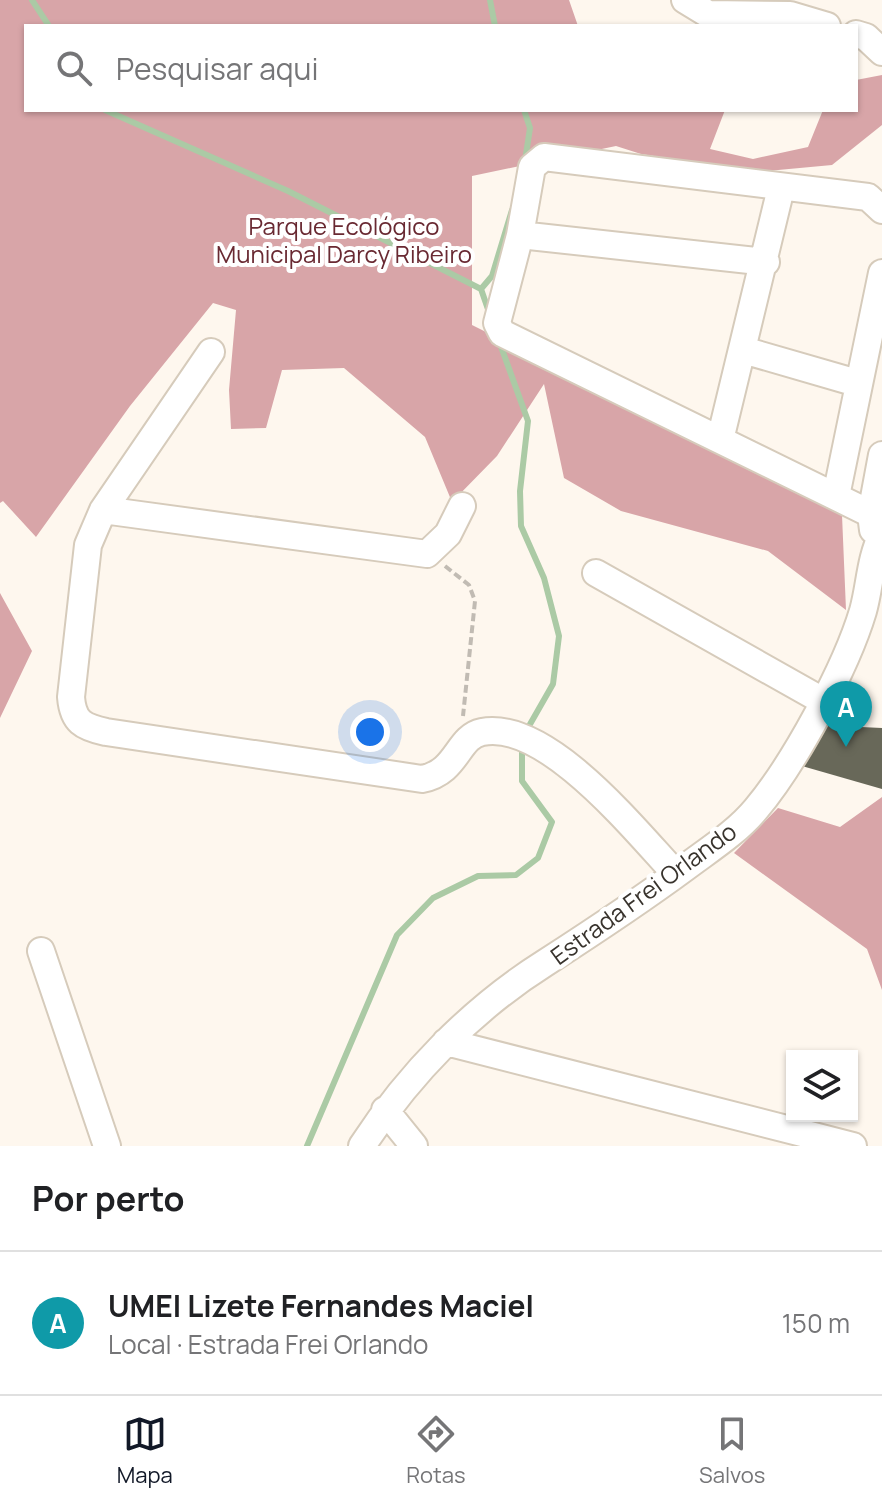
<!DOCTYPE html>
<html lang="pt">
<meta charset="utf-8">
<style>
:root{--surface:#fff;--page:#f2f2f2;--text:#202124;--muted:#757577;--line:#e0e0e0;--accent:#111827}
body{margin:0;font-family:Manrope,sans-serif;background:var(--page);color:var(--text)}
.controls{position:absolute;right:24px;bottom:24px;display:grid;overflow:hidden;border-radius:0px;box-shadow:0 2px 6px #0004}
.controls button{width:72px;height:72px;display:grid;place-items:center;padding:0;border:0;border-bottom:2px solid var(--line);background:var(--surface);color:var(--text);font:40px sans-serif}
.you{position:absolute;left:370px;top:732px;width:28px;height:28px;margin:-20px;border:6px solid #fff;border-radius:50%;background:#1a73e8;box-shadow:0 0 0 12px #1a73e833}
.badge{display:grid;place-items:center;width:52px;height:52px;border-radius:50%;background:var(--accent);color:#fff;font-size:26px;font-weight:700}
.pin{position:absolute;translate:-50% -66px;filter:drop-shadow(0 2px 4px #0008)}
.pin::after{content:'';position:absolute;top:42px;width:28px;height:24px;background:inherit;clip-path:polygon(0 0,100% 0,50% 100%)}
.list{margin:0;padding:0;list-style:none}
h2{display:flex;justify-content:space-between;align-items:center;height:104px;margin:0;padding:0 32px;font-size:34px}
h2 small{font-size:26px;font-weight:400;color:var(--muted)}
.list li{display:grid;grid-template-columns:52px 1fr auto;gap:24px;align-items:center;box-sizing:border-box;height:144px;padding:0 32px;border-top:2px solid var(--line)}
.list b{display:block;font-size:30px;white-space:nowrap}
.list p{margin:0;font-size:26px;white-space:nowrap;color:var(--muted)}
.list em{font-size:26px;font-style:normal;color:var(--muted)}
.icon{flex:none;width:44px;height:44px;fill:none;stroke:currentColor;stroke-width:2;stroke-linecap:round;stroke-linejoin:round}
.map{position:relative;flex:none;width:882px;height:1146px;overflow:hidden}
.search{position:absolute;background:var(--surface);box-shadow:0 2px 6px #0004;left:24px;right:24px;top:24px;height:88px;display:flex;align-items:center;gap:20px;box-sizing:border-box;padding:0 28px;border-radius:0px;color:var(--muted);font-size:30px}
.sheet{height:248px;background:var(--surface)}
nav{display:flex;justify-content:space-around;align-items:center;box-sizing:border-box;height:112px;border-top:2px solid var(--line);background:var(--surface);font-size:22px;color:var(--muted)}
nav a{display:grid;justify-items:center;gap:4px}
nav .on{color:var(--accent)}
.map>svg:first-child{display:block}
.forest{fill:#d8a5a8}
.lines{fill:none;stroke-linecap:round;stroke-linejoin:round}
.stream{stroke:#abcaa5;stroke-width:6}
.building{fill:#686859}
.minor-casing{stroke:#d6cbbb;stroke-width:30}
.path{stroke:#c1bbb3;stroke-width:4;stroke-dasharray:8 4;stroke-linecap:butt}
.minor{stroke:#fff;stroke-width:26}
.labels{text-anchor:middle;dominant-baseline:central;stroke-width:8;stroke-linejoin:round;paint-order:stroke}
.park-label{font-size:24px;fill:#692932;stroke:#fff}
.street-label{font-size:24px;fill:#38332d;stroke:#fff}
</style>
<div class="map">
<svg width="882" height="1146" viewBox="0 0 882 1146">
<rect width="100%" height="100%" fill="#fef7ee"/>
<path class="forest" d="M 0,0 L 569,0 L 578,26 L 26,26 L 26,110 L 725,110 L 710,149 L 753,159 L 808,147 L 823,110 L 856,110 L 856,80 L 882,75 L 882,125 L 832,165 L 756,172 L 641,154 L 616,146 L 472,176 L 472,325 L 719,448 L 842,515 L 846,610 L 768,551 L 621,511 L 564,478 L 544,384 L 497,456 L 452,502 L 425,437 L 344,368 L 282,370 L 266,428 L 231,429 L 229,390 L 236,310 L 213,303 L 130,406 L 36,537 L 3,501 L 0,503 Z
M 0,593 L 32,651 L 0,718 Z
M 882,797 L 882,990 L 867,949 L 734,853 L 778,808 L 840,827 Z"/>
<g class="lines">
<path class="stream" d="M 32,0 L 49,26
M 490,0 L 495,26
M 105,110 L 288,191 L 481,289 L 490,315
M 524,110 L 530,128 L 525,161
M 481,289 L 492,276 L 512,210
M 499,341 L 528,421 L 520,491 L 521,526 L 544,578 L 559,636 L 553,684 L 525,733
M 307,1146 L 397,935 L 433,898 L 478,876 L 516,875 L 538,858 L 552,822 L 522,781 L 522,748"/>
</g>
<path class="building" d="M 818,725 L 882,728 L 882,789 L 802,766 Z"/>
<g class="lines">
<defs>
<path id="minor" d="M 685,0 L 708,14 L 790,15 L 827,26
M 856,34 L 866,37 L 882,52
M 520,235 L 766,262
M 743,350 L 857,383
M 211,352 L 103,510 L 88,545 L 71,697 C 73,722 83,727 106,732 L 422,779 C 458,772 457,737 482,732 C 547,719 637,833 676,874
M 720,440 L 781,188
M 836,496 L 882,273
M 103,510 L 427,554 L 448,534 L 462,506
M 871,514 L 502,333 L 497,323 L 520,235 L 532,167 L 544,157 L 868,197 L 882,210
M 873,530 L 871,514 L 882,455
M 596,573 L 823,701
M 41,951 L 107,1146
M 446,1042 L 853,1146
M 385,1110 L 414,1146
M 362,1146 C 409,1074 472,1009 545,963 C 593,932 640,901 686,867 C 710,849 737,832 756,809 C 794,764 846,668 863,611 C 870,586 870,559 882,535"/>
</defs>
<use href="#minor" class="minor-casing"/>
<path class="path" d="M 445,566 L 469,585 L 475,601 L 463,716"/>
<use href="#minor" class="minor"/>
</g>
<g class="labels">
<g class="park-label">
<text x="344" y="225">Parque Ecológico<tspan x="344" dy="28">Municipal Darcy Ribeiro</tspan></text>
</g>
<g class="street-label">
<text transform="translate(643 893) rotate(-36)">Estrada Frei Orlando</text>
</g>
</g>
</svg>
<div class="controls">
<button><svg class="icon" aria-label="layers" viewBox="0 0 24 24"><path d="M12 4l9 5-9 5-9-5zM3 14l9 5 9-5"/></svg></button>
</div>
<div class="you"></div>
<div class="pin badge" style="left:846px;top:747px;background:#0f9aa8">A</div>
<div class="search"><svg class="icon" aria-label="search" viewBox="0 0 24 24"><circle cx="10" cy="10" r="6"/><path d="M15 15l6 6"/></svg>Pesquisar aqui</div>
</div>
<section class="sheet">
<h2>Por perto<small></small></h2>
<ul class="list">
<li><span class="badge" style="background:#0f9aa8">A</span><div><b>UMEI Lizete Fernandes Maciel</b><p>Local · Estrada Frei Orlando</p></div><em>150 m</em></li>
</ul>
</section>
<nav>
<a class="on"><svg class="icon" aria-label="map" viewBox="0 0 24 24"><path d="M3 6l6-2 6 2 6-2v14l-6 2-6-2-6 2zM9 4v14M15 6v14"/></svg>Mapa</a>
<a><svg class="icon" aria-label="directions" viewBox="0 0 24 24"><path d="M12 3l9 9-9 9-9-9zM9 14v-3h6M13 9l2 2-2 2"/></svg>Rotas</a>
<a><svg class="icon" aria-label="saved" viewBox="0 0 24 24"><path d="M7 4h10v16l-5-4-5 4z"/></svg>Salvos</a>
</nav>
